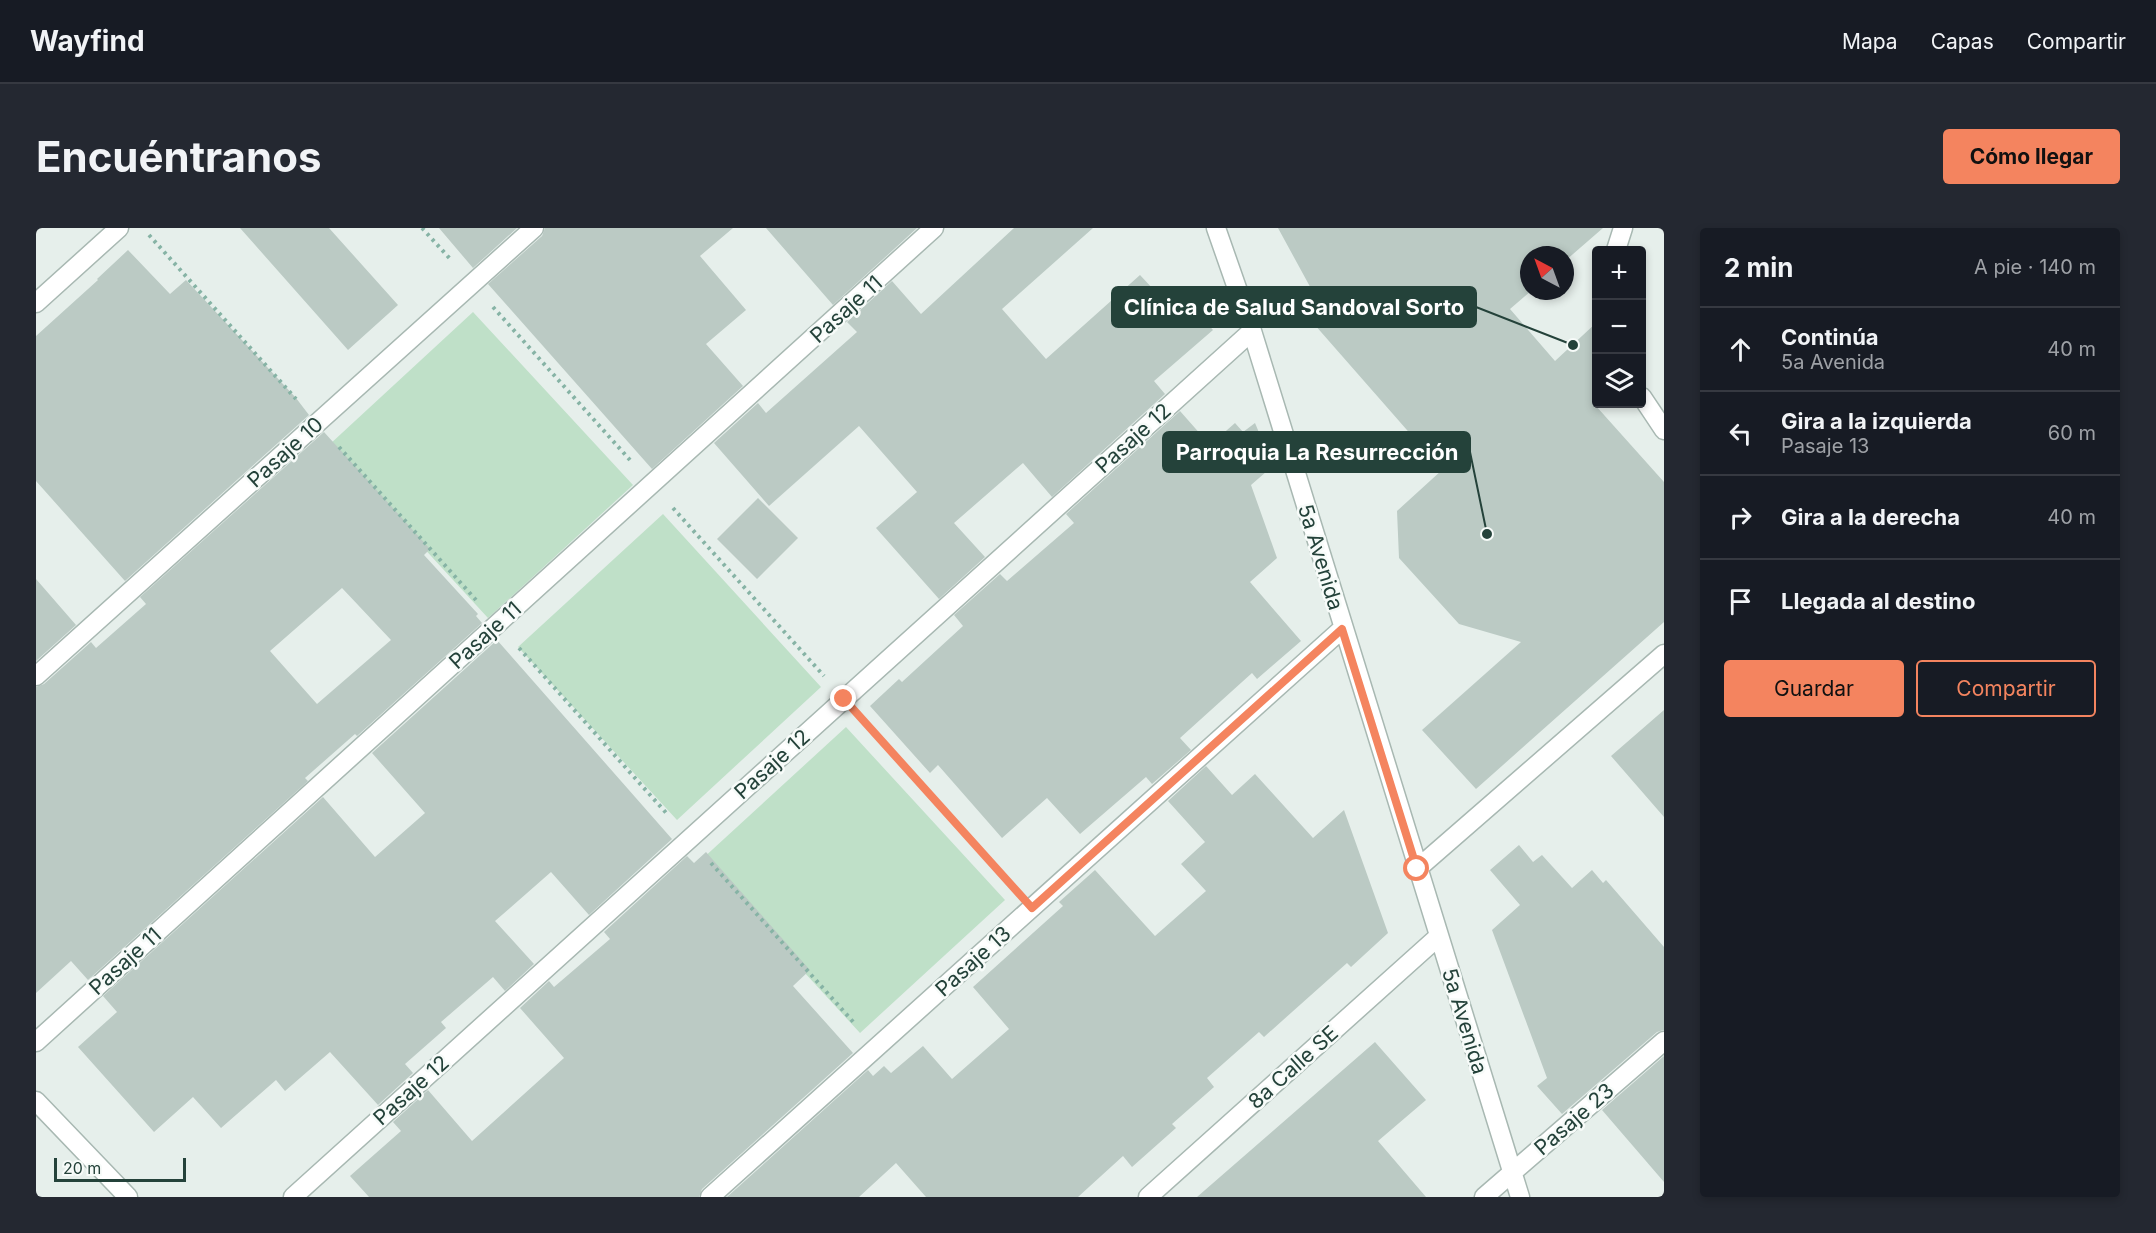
<!DOCTYPE html>
<html lang="es">
<meta charset="utf-8">
<style>
:root{--surface:#171b24;--page:#242831;--text:#f1f3f6;--muted:#9ea1a6;--line:#363941;--accent:#f4845f}
body{margin:0;font-family:Inter,sans-serif;background:var(--page);color:var(--text)}
.controls{position:absolute;right:18px;top:18px;display:grid;overflow:hidden;border-radius:6px;box-shadow:0 3px 9px #0003}
.controls button{width:54px;height:54px;display:grid;place-items:center;padding:0;border:0;border-bottom:2px solid var(--line);background:var(--surface);color:var(--text);font:30px sans-serif}
.compass{position:absolute;left:1484px;top:18px;width:54px;height:54px;border-radius:50%;background:var(--surface);box-shadow:0 3px 9px #0003;rotate:319deg}
.scale{position:absolute;left:18px;bottom:15px;width:132px;box-sizing:border-box;padding-left:6px;border:3px solid #24423a;border-top:0;font-size:16px;line-height:21px;white-space:nowrap;color:#24423a;-webkit-text-stroke:4px #f7fbf9;paint-order:stroke}
.stop{position:absolute;width:18px;height:18px;margin:-14px;border:4px solid #f4845f;border-radius:50%;background:#fff}
.stop.end{background:#f4845f;border-color:#fff;box-shadow:0 2px 6px #0008}
.list{margin:0;padding:0;list-style:none}
h2{display:flex;justify-content:space-between;align-items:center;height:78px;margin:0;padding:0 24px;font-size:26px}
h2 small{font-size:20px;font-weight:400;color:var(--muted)}
.list li{display:grid;grid-template-columns:39px 1fr auto;gap:18px;align-items:center;box-sizing:border-box;height:84px;padding:0 24px;border-top:2px solid var(--line)}
.list b{display:block;font-size:22px;white-space:nowrap}
.list p{margin:0;font-size:20px;white-space:nowrap;color:var(--muted)}
.list em{font-size:20px;font-style:normal;color:var(--muted)}
.actions{display:flex;gap:12px;padding:18px 24px}
.actions a{flex:1;padding:14px 0;border:2px solid var(--accent);border-radius:6px;text-align:center;font-size:21px;color:var(--accent)}
.actions .main{background:var(--accent);color:#111}
.icon{flex:none;width:33px;height:33px;fill:none;stroke:currentColor;stroke-width:2;stroke-linecap:round;stroke-linejoin:round}
.map{position:relative;flex:none;width:1628px;height:969px;overflow:hidden;border-radius:6px}
header{display:flex;align-items:center;gap:36px;box-sizing:border-box;height:84px;padding:0 30px;background:var(--surface);border-bottom:2px solid var(--line)}
header strong{font-size:28px}
nav{display:flex;gap:33px;margin-inline-start:auto;font-size:21px}
.intro{display:flex;align-items:center;justify-content:space-between;box-sizing:border-box;height:144px;padding:0 36px}
h1{margin:0;font-size:42px}
.button{padding:15px 27px;border-radius:6px;background:var(--accent);color:#111;font-size:21px;font-weight:700}
main{display:flex;gap:36px;padding:0 36px}
aside{flex:1;background:var(--surface);border-radius:6px;box-shadow:0 3px 9px #0003}
.map>svg:first-child{display:block}
.green{fill:#bfe0c8}
.building{fill:#bbcac4;fill-rule:evenodd}
.lines{fill:none;stroke-linecap:round;stroke-linejoin:round}
.minor-casing{stroke:#a8b8b2;stroke-width:21}
.path{stroke:#86b3a5;stroke-width:4;stroke-dasharray:3 4.5;stroke-linecap:butt}
.minor{stroke:#fff;stroke-width:18}
.route{stroke:#f4845f;stroke-width:8}
.labels{text-anchor:middle;dominant-baseline:central;stroke-width:5;stroke-linejoin:round;paint-order:stroke}
.street-label{font-size:21px;fill:#24423a;stroke:#f7fbf9}
.leader{fill:none;stroke:#24423a;stroke-width:2}
.callout-dot{fill:#24423a;stroke:#f7fbf9;stroke-width:2}
.callout{fill:#24423a;stroke:#24423a;stroke-width:2}
.callout-label{font-size:22px;text-anchor:middle;font-weight:bold;fill:#fff}
</style>
<header>
<strong>Wayfind</strong>
<nav><a>Mapa</a><a>Capas</a><a>Compartir</a></nav>
</header>
<div class="intro"><h1>Encuéntranos</h1><a class="button">Cómo llegar</a></div>
<main>
<div class="map">
<svg width="1628" height="969" viewBox="0 0 1628 969">
<rect width="100%" height="100%" fill="#e6efeb"/>
<path class="green" d="M 437,84 L 597,257 L 452,390 L 293,217 Z
M 627,286 L 785,459 L 641,592 L 482,419 Z
M 810,499 L 969,672 L 824,805 L 665,632 Z"/>
<path class="building" d="M 204,0 L 293,0 L 362,77 L 312,122 Z
M 403,0 L 481,0 L 437,40 Z
M 509,0 L 697,0 L 664,28 L 710,82 L 670,116 L 707,158 L 616,241 L 452,56 L 506,8 Z
M 730,0 L 881,0 L 797,77 Z
M 978,0 L 1057,0 L 966,81 L 1010,131 L 1104,47 L 1132,77 L 1150,72 L 1177,102 L 1118,153 L 1129,166 L 1016,269 L 987,235 L 918,295 L 949,329 L 903,371 L 840,300 L 881,264 L 823,198 L 733,278 L 678,215 L 722,175 L 730,185 L 821,104 L 811,94 L 856,53 L 885,86 Z
M 1242,0 L 1567,0 L 1529,33 L 1529,27 L 1493,27 L 1493,63 L 1495,63 L 1474,81 L 1519,133 L 1560,95 L 1560,178 L 1628,254 L 1628,394 L 1440,561 L 1386,502 L 1485,414 L 1423,396 L 1363,330 L 1361,283 L 1406,242 L 1271,88 L 1284,77 Z
M 92,22 L 134,66 L 150,52 L 260,170 L 273,187 L 89,353 L 0,253 L 0,108 L 62,52 L 61,51 Z
M 1144,183 L 1174,217 L 1199,195 L 1207,204 L 1219,195 L 1237,238 L 1215,257 L 1241,330 L 1214,354 L 1265,413 L 1221,451 L 1216,445 L 1144,510 L 1155,522 L 1116,556 L 1110,549 L 1044,606 L 1011,570 L 966,610 L 902,537 L 894,545 L 834,478 L 863,451 L 866,454 L 927,398 L 918,387 L 964,346 L 971,353 L 1038,295 L 1030,286 Z
M 288,204 L 394,321 L 388,327 L 442,386 L 440,388 L 446,395 L 321,508 L 319,506 L 269,550 L 272,553 L 52,752 L 35,733 L 0,765 L 0,459 L 8,456 L 55,414 L 60,420 L 110,376 L 104,369 ZM 306,360 L 355,412 L 281,476 L 234,423 Z
M 722,270 L 762,310 L 721,351 L 681,311 Z
M 0,351 L 40,397 L 0,433 Z
M 461,412 L 636,611 L 553,687 L 515,644 L 459,693 L 498,736 L 469,763 L 457,749 L 405,794 L 410,800 L 369,836 L 377,845 L 342,877 L 294,824 L 249,863 L 240,852 L 185,900 L 157,869 L 118,904 L 42,819 L 81,784 L 67,768 L 287,569 L 339,629 L 389,585 L 336,525 Z
M 1628,482 L 1628,589 L 1575,528 Z
M 1170,538 L 1196,567 L 1219,546 L 1277,610 L 1308,582 L 1352,705 L 1315,739 L 1311,735 L 1228,809 L 1223,804 L 1171,850 L 1178,859 L 1136,896 L 1140,900 L 1096,939 L 1087,928 L 1042,969 L 890,969 L 860,935 L 823,969 L 691,969 L 832,842 L 837,848 L 848,838 L 855,845 L 887,818 L 916,851 L 973,801 L 937,759 L 1027,678 L 1023,674 L 1059,642 L 1119,708 L 1170,663 L 1145,636 L 1169,614 L 1132,573 Z
M 1483,617 L 1497,634 L 1506,627 L 1536,660 L 1556,642 L 1567,655 L 1570,652 L 1628,719 L 1628,802 L 1621,804 L 1526,886 L 1501,858 L 1511,850 L 1456,702 L 1484,677 L 1454,642 Z
M 670,624 L 774,742 L 757,758 L 817,825 L 666,961 L 663,969 L 333,969 L 314,948 L 365,903 L 357,894 L 392,862 L 436,913 L 528,830 L 484,780 L 513,753 L 518,759 L 574,711 L 568,704 L 651,628 L 658,635 Z
M 1339,814 L 1390,872 L 1342,913 L 1390,969 L 1161,969 Z
M 1628,828 L 1628,954 L 1566,882 Z"/>
<g class="lines">
<defs>
<path id="minor" d="M 1180,0 L 1216,103 L 1484,969
M 1580,22 L 1587,0
M 0,75 L 83,0
M 1606,169 L 1628,202
M 0,448 L 498,0
M 1381,641 L 1628,426
M 0,814 L 898,0
M 0,873 L 92,969
M 257,969 L 1216,103
M 674,969 L 1306,401
M 1112,969 L 1403,708
M 1448,969 L 1628,813"/>
</defs>
<use href="#minor" class="minor-casing"/>
<path class="path" d="M 386,0 L 416,33
M 113,7 L 260,171
M 457,79 L 594,232
M 303,219 L 440,372
M 637,280 L 788,448
M 483,420 L 632,587
M 829,494 L 975,656
M 675,635 L 820,797"/>
<use href="#minor" class="minor"/>
</g>
<g class="lines">
<path class="route" d="M 808,471 L 996,680 L 1306,401 L 1381,641"/>
</g>
<g class="labels">
<g class="street-label">
<text transform="translate(810 81) rotate(-42)">Pasaje 11</text>
<text transform="translate(1097 210) rotate(-42)">Pasaje 12</text>
<text transform="translate(249 224) rotate(-42)">Pasaje 10</text>
<text transform="translate(1285 329) rotate(73)">5a Avenida</text>
<text transform="translate(449 407) rotate(-42)">Pasaje 11</text>
<text transform="translate(736 536) rotate(-42)">Pasaje 12</text>
<text transform="translate(89 733) rotate(-42)">Pasaje 11</text>
<text transform="translate(937 733) rotate(-42)">Pasaje 13</text>
<text transform="translate(1429 793) rotate(73)">5a Avenida</text>
<text transform="translate(1257 839) rotate(-42)">8a Calle SE</text>
<text transform="translate(375 862) rotate(-42)">Pasaje 12</text>
<text transform="translate(1538 891) rotate(-41)">Pasaje 23</text>
</g>
</g>
<path class="leader" d="M1537 117L1440 79M1451 306L1434 224"/>
<g class="callout-dot">
<circle cx="1537" cy="117" r="6"/>
<circle cx="1451" cy="306" r="6"/>
</g>
<g class="callout">
<rect x="1076" y="59" width="364" height="40" rx="6"/>
<rect x="1127" y="204" width="307" height="40" rx="6"/>
</g>
<g class="callout-label">
<text x="1258" y="87">Clínica de Salud Sandoval Sorto</text>
<text x="1281" y="232">Parroquia La Resurrección</text>
</g>
</svg>
<div class="controls">
<button>+</button>
<button>−</button>
<button><svg class="icon" aria-label="layers" viewBox="0 0 24 24"><path d="M12 4l9 5-9 5-9-5zM3 14l9 5 9-5"/></svg></button>
</div>
<svg class="compass" viewBox="-18 -18 36 36"><path d="M0-13l5 13h-10z" fill="#e53935"/><path d="M0 13l5-13h-10z" fill="#9ea1a6"/></svg>
<div class="scale">20 m</div>
<div class="stop" style="left:1381px;top:641px"></div>
<div class="stop end" style="left:808px;top:471px"></div>
</div>
<aside>
<h2>2 min<small>A pie · 140 m</small></h2>
<ul class="list">
<li><svg class="icon" aria-label="ahead" viewBox="0 0 24 24"><path d="M12 20V5M6 11l6-6 6 6"/></svg><div><b>Continúa</b><p>5a Avenida</p></div><em>40 m</em></li>
<li><svg class="icon" aria-label="left" viewBox="0 0 24 24"><path d="M17 20v-9H6M10 6l-5 5 5 5"/></svg><div><b>Gira a la izquierda</b><p>Pasaje 13</p></div><em>60 m</em></li>
<li><svg class="icon" aria-label="right" viewBox="0 0 24 24"><path d="M7 20v-9h11M14 6l5 5-5 5"/></svg><div><b>Gira a la derecha</b></div><em>40 m</em></li>
<li><svg class="icon" aria-label="arrive" viewBox="0 0 24 24"><path d="M6 21V4h12l-3 4 3 4H6"/></svg><div><b>Llegada al destino</b></div></li>
</ul>
<div class="actions"><a class="main">Guardar</a><a>Compartir</a></div>
</aside>
</main>
